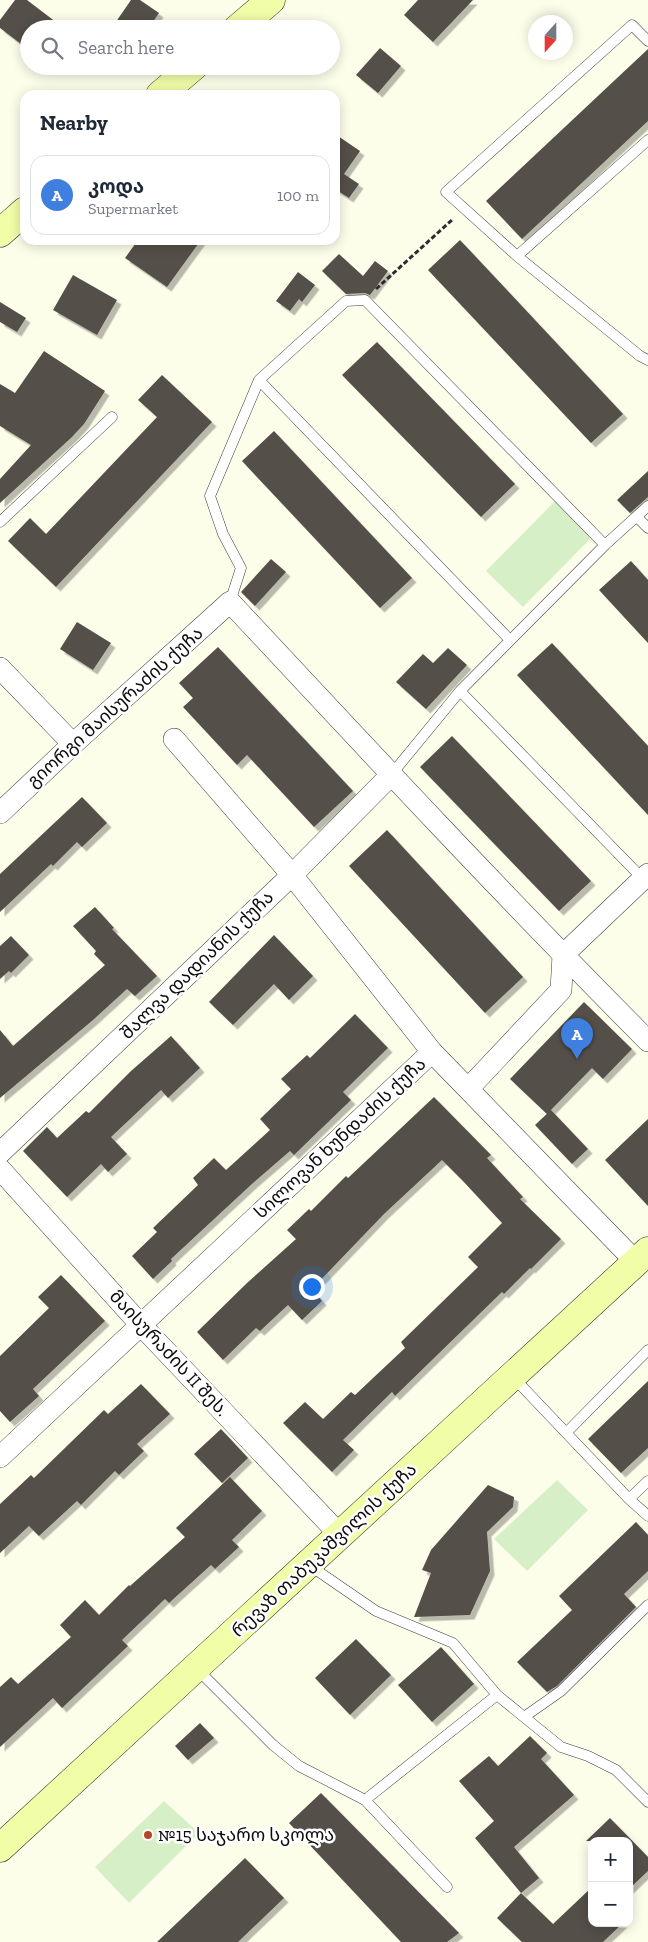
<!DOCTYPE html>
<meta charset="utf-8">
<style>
:root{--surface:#fff;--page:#f6f6f7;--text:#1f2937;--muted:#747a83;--line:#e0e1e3;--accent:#db2777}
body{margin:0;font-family:"Zilla Slab","Noto Sans Georgian",serif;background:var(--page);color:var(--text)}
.controls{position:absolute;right:15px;bottom:15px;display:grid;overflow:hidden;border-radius:10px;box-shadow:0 2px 12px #0003}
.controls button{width:45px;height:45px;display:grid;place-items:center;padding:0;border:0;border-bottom:1px solid var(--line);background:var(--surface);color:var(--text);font:25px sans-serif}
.compass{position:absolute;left:528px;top:15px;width:45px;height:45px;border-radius:50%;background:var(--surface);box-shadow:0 2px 12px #0003;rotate:201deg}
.you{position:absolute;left:311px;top:1286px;width:18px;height:18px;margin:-12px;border:4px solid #fff;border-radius:50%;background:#1a73e8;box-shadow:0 0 0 8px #1a73e833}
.badge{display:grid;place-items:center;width:32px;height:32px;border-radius:50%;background:var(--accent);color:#fff;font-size:16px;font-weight:700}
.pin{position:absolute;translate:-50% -41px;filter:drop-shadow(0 1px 2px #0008)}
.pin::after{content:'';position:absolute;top:26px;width:18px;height:15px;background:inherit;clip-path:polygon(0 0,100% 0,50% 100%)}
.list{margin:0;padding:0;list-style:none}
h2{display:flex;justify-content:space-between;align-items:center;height:65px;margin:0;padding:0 20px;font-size:21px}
h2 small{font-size:16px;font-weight:400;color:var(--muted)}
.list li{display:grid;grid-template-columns:32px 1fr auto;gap:15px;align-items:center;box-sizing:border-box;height:80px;margin:0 10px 10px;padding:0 10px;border:1px solid var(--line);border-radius:15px}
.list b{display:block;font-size:19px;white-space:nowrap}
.list p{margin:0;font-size:16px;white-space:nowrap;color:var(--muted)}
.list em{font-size:16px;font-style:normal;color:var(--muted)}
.icon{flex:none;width:28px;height:28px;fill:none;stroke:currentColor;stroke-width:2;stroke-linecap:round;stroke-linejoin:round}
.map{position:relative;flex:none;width:648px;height:1942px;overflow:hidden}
.search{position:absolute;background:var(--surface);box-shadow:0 2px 12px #0003;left:20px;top:20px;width:320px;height:55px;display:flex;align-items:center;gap:12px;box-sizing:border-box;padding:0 18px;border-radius:28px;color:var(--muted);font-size:19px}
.panel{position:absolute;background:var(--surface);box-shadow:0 2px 12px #0003;left:20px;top:90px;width:320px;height:155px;border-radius:15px}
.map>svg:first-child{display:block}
.pitch{fill:#d7efc7}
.building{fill:#545048;filter:url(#shadow)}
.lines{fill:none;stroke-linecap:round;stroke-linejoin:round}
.lane-casing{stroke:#3e3e3e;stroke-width:11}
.street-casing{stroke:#3e3e3e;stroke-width:22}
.secondary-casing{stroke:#2d2d2d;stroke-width:29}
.path{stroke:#2d2d2d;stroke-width:3;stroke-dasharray:5 2.5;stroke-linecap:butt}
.lane{stroke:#fff;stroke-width:10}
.street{stroke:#fff;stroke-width:21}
.secondary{stroke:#f1fda7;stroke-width:28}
.poi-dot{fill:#b74528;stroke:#fff;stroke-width:2}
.labels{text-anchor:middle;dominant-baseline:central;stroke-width:5;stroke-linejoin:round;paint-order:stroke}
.street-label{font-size:18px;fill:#0b0b0b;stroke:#fff}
.poi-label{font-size:18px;fill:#0b0b0b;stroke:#fff;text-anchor:start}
</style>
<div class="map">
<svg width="648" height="1942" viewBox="0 0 648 1942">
<defs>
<filter id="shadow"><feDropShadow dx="4.5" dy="4.5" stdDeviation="0" flood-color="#0004"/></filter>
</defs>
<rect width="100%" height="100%" fill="#fdfeea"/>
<path class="pitch" d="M 555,501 L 592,537 L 523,607 L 486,571 Z
M 557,1480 L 588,1510 L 527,1571 L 494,1539 Z
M 164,1801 L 199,1833 L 129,1903 L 95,1867 Z"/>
<path class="building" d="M 15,0 L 27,0 L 65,29 L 29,29 L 29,50 L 0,28 L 0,20 Z
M 131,0 L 140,0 L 159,13 L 148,29 L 111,29 Z
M 418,0 L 473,0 L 433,42 L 404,15 Z
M 380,48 L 401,66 L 378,93 L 356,75 Z
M 648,49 L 648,121 L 522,239 L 486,201 Z
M 335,134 L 360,151 L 344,174 L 359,184 L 349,198 L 335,189 Z
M 138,240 L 201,240 L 167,287 L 125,258 Z
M 460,240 L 623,414 L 591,443 L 428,270 Z
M 339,254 L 363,276 L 375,261 L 388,271 L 370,295 L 365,293 L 346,294 L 322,271 Z
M 298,272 L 315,285 L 302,302 L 299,299 L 290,311 L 276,301 Z
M 73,275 L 117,300 L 97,335 L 53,310 Z
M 0,302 L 26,318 L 17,332 L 0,322 Z
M 377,342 L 515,484 L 481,517 L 342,375 Z
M 44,351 L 105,391 L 84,424 L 72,437 L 0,503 L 0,479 L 31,445 L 0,426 L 0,384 L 15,393 Z
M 162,375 L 212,422 L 56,587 L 8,541 L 30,518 L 46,534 L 157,417 L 138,400 Z
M 274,431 L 412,578 L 380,608 L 242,461 Z
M 648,471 L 648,497 L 630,513 L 617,500 Z
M 271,559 L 286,572 L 255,606 L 241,592 Z
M 631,561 L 648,580 L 648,643 L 599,590 Z
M 77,622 L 111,643 L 93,670 L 60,649 Z
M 552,643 L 648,746 L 648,815 L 517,675 Z
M 218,647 L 353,791 L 314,827 L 247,755 L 237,765 L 183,707 L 193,698 L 179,683 Z
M 448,648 L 467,665 L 426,709 L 396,682 L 423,654 L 433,663 Z
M 452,736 L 591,881 L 559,911 L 420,767 Z
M 82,797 L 107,823 L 82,847 L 77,842 L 53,866 L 51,864 L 0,912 L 0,874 Z
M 387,830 L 523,977 L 485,1013 L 349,866 Z
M 95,907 L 114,928 L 112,929 L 157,976 L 135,996 L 127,989 L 93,1020 L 0,1098 L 0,1030 L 13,1046 L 105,965 L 94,954 L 96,951 L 73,926 Z
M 274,935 L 313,976 L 289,1000 L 274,984 L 233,1025 L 209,1002 Z
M 11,936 L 29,955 L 11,973 L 9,971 L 0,979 L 0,946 Z
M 584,1002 L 632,1049 L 603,1079 L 592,1068 L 547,1114 L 510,1079 Z
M 355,1014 L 388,1048 L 343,1092 L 351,1100 L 294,1155 L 290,1151 L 253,1183 L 171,1259 L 172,1261 L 153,1279 L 132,1256 L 157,1232 L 153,1228 L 198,1185 L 193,1178 L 214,1158 L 226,1170 L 270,1130 L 260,1119 L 291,1089 L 281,1079 L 307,1055 L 310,1058 Z
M 171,1036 L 200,1068 L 168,1098 L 161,1090 L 111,1137 L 127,1154 L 108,1172 L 101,1164 L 67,1197 L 23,1151 L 47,1127 L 57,1138 L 86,1111 L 89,1113 L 131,1071 Z
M 434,1097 L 491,1155 L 487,1158 L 523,1197 L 520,1199 L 561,1239 L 531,1269 L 530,1268 L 504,1294 L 502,1292 L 395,1396 L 392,1392 L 343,1440 L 354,1450 L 332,1472 L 283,1423 L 305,1402 L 323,1419 L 351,1392 L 355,1395 L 405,1348 L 401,1342 L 478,1267 L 468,1257 L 502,1223 L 463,1181 L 442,1160 L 384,1214 L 312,1289 L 322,1301 L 302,1320 L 288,1305 L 260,1331 L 256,1328 L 223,1360 L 197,1332 L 247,1283 L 296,1239 L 287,1230 L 309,1209 L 311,1211 L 346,1176 L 348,1178 Z
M 551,1110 L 588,1149 L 572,1164 L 535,1125 Z
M 648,1119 L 648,1206 L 605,1160 Z
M 61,1275 L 105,1321 L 33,1389 L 39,1396 L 10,1422 L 0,1411 L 0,1356 L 49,1308 L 38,1297 Z
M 648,1381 L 648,1448 L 621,1473 L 588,1439 Z
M 141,1384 L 170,1414 L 137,1444 L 144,1451 L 119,1475 L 115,1471 L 81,1505 L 77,1501 L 39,1536 L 29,1526 L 0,1553 L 0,1504 L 31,1475 L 34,1478 L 104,1410 L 108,1414 Z
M 221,1429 L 248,1458 L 222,1483 L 194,1454 Z
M 230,1477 L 262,1511 L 232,1540 L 239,1547 L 215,1569 L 211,1565 L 169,1603 L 165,1599 L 122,1640 L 128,1646 L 62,1708 L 53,1698 L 0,1747 L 0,1687 L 11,1677 L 18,1684 L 71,1637 L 60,1625 L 85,1600 L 99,1615 L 129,1585 L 130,1586 L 185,1537 L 176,1528 Z
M 488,1485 L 514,1497 L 513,1507 L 487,1532 L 490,1571 L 470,1615 L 414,1617 L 431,1573 L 422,1570 L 431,1550 Z
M 636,1522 L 648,1535 L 648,1571 L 624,1594 L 636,1607 L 557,1686 L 547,1692 L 517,1662 L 572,1610 L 559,1596 Z
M 356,1639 L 391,1675 L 350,1715 L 315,1678 Z
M 441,1647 L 474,1684 L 432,1722 L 398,1685 Z
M 200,1723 L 214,1738 L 188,1760 L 175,1746 Z
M 530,1736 L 547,1753 L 541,1759 L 574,1795 L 514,1847 L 539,1878 L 521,1893 L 475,1838 L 494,1821 L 459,1781 L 489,1756 L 498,1766 Z
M 321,1793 L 459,1933 L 447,1942 L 401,1942 L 289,1823 Z
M 610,1818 L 648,1857 L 648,1871 L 629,1889 L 629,1841 L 586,1841 Z
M 245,1858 L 284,1898 L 238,1942 L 157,1942 Z
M 592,1887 L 592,1923 L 623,1923 L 603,1942 L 522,1942 L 497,1918 L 521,1893 L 553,1924 Z"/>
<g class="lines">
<defs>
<path id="lane" d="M 648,41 L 632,25 L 446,192 L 517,256 L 648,140
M 517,256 L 640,356 L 648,360
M 259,380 L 510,640
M 637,517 L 648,528
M 0,522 L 112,417
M 230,602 L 241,568 L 223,534 L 210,496 L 259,380 L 346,301 L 365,300 L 605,545
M 460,691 L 643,879
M 391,775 L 460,691 L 605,545 L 648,506
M 513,1377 L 629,1499 L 648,1516
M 567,1432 L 648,1350
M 629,1499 L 648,1481
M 196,1668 L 273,1745 L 299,1766 L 365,1800 L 497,1695 L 453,1643 L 376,1611 L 309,1565
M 497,1695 L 524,1717 L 561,1691 L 648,1605
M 524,1717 L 561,1747 L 588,1756 L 616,1770 L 648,1802
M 365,1800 L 447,1887"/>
<path id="street" d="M 0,668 L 73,744
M 174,739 L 292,875 L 432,1052 L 636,1262
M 0,813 L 73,744 L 230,602 C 368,750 506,898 648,1041
M 468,1089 L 561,990 L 563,955 L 648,874
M 0,1153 L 292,875 L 391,775
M 0,1169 L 140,1324 L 340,1535
M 0,1457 L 432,1052"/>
<path id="secondary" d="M 237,29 L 271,0
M 160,95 L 194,66
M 0,233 L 25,211
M 0,1848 L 648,1251"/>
</defs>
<use href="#lane" class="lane-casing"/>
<use href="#street" class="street-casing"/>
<use href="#secondary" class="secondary-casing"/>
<path class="path" d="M 376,289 L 453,219"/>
<use href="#lane" class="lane"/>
<use href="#street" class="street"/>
<use href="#secondary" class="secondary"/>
</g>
<circle class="poi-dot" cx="148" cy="1835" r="5"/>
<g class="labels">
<g class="street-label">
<text transform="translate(115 707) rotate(-42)">გიორგი მაისურაძის ქუჩა</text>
<text transform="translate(197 965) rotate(-44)">შალვა დადიანის ქუჩა</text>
<text transform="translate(340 1138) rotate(-43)">სილოვან ხუნდაძის ქუჩა</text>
<text transform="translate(169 1353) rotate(47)">მაისურაძის II შეს.</text>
<text transform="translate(324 1550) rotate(-43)">რევაზ თაბუკაშვილის ქუჩა</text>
</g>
<g class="poi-label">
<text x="158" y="1835">№15 საჯარო სკოლა</text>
</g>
</g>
</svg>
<div class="controls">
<button>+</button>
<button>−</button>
</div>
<svg class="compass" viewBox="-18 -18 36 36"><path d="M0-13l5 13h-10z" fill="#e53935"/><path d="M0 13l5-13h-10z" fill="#747a83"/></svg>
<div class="you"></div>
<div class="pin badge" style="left:577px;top:1059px;background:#3f7fe0">A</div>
<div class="search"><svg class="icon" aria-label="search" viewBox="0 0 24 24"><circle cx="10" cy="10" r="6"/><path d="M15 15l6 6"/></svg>Search here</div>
<section class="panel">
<h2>Nearby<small></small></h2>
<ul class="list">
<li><span class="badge" style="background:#3f7fe0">A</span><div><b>კოდა</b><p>Supermarket</p></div><em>100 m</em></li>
</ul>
</section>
</div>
